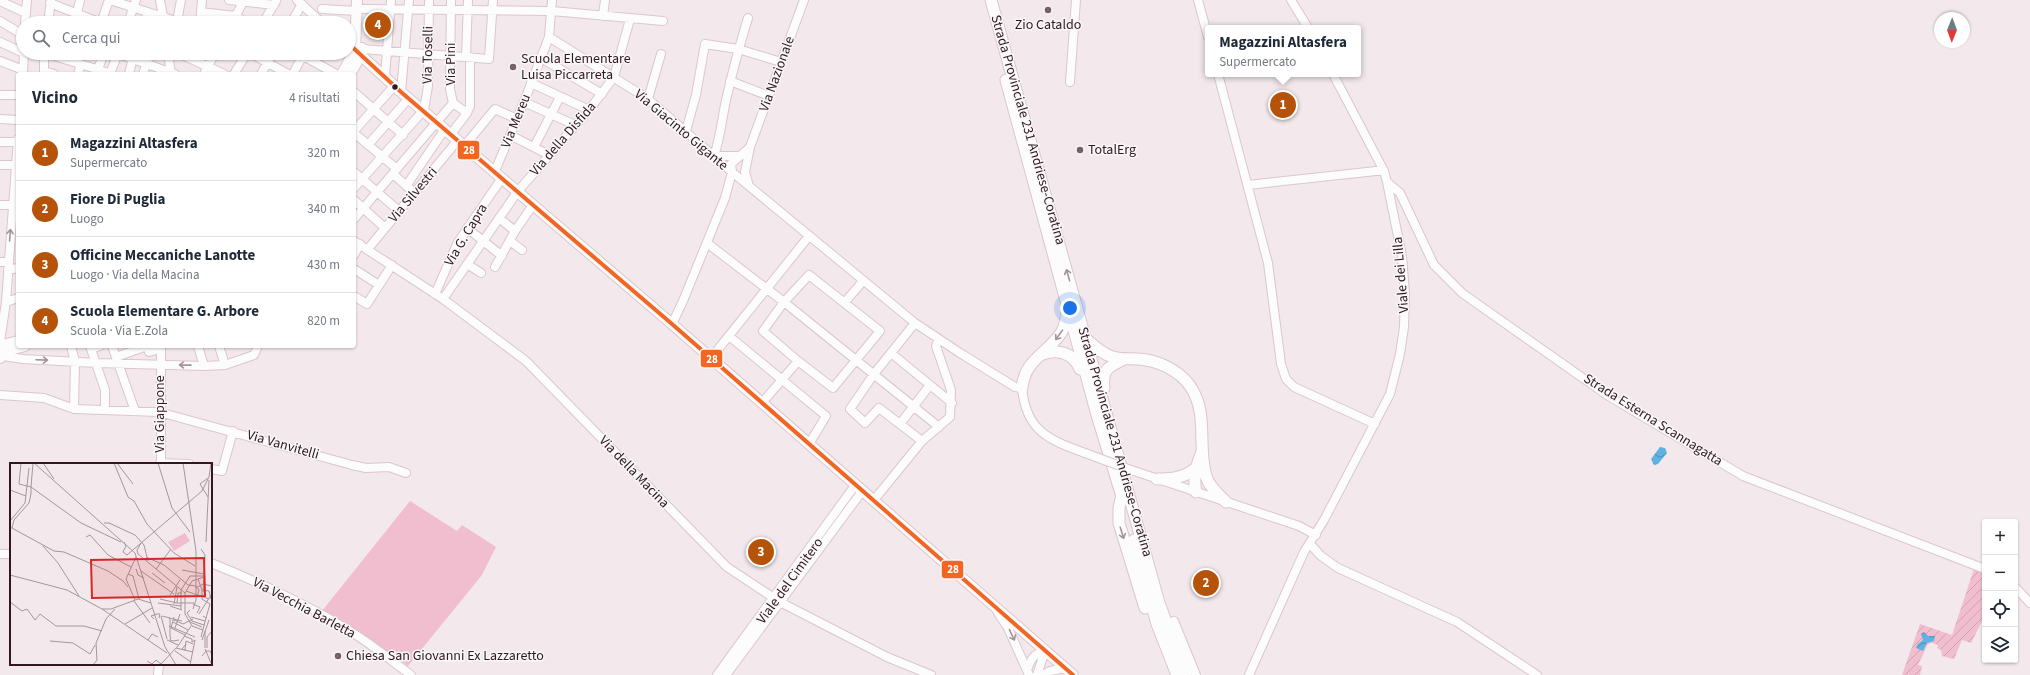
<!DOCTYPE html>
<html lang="it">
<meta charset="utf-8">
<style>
:root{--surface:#fff;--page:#f6f6f7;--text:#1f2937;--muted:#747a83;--line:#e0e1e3;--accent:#b45309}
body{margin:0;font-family:"Source Sans 3",sans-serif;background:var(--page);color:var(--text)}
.controls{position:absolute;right:12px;bottom:12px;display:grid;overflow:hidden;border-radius:4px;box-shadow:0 1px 3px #0004}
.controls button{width:36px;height:36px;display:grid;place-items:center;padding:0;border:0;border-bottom:1px solid var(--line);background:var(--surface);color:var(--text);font:20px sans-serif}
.compass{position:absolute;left:1934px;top:12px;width:36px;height:36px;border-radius:50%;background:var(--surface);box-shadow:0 1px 3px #0004;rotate:181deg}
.you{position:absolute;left:1070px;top:308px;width:14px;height:14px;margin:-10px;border:3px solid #fff;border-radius:50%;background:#1a73e8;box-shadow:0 0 0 6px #1a73e833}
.badge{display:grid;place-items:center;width:26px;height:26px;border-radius:50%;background:var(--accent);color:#fff;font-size:13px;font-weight:700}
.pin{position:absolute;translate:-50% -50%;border:2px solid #fff;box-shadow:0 1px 4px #0006}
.popup{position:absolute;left:1205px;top:25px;width:156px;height:52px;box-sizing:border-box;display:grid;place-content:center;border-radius:4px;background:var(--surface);filter:drop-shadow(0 1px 3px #0005);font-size:13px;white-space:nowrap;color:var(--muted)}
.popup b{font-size:15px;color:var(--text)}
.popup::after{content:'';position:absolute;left:50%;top:100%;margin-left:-8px;border:8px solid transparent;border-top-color:var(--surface)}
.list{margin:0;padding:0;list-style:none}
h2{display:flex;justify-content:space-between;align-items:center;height:52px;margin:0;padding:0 16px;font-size:17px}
h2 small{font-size:13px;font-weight:400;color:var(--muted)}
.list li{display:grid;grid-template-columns:26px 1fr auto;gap:12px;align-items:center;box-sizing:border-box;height:56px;padding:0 16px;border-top:1px solid var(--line)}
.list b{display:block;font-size:15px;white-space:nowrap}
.list p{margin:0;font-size:13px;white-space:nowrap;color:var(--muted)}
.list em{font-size:13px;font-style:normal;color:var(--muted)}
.icon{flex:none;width:22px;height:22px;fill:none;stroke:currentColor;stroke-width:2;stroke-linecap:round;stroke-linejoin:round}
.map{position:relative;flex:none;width:2030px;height:675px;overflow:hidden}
.search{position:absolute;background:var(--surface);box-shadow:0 1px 3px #0004;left:16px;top:16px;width:340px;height:44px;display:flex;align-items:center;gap:10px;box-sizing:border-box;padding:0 14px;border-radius:22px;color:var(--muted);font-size:15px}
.panel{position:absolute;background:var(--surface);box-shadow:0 1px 3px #0004;left:16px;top:72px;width:340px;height:276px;border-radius:4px}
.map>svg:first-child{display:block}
.garden{fill:url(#garden-furrows)}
.pitch{fill:#f1becf}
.water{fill:url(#water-waves)}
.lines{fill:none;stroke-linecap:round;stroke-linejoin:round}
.minor-casing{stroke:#dbc6cc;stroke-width:10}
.major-casing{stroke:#dbc6cc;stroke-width:12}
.highway-casing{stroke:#dbc6cc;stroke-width:13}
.minor{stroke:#fdfcfc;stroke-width:8}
.major{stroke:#fdfcfc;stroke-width:10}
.highway{stroke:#fdfcfc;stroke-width:11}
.minor-bridge-casing{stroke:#dbc6cc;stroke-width:10;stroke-linecap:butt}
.minor-bridge{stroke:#fdfcfc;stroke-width:8}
.bus-1-casing{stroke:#f8f8f8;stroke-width:7}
.bus-1{stroke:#f26522;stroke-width:4}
.oneway{stroke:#a39499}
.poi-dot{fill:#776068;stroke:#f8f8f8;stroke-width:1.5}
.bus-dot{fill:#341621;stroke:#f8f8f8;stroke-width:1.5}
.labels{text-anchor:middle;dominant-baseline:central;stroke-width:3;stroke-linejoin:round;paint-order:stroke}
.poi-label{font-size:14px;fill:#341621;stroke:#f8f8f8;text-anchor:start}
.street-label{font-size:14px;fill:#341621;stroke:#f8f8f8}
.inset-road{fill:none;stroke:#a7959b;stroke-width:1}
.view{fill:#d62828;fill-opacity:0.15;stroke:#d62828;stroke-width:2}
.inset-edge{fill:none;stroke:#341621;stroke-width:2}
.line-badge{stroke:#f8f8f8;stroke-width:1.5}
.badge-label{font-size:11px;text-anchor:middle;font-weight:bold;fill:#fff}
</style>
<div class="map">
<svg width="2030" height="675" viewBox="0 0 2030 675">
<defs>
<pattern id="garden-furrows" width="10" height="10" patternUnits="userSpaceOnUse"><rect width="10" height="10" fill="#f1becf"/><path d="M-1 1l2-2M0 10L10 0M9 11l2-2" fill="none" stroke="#cfa3b1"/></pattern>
<pattern id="water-waves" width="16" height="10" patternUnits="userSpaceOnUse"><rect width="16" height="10" fill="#5fb3e1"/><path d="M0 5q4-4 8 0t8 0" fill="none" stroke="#4f91b6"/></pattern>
</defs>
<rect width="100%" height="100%" fill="#f3e9ec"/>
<path class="garden" d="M 1974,569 L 1982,571 L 1982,575 L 1985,576 L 1985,615 L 1971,643 L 1962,640 L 1954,659 L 1942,656 L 1941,650 L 1937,648 L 1938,645 L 1932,643 L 1928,644 L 1918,665 L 1922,666 L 1920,675 L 1902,675 L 1920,624 L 1952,635 Z"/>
<path class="pitch" d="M 410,501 L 457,531 L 462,525 L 496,547 L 482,575 L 408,666 L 360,632 L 322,611 Z"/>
<path class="water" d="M 1660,447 L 1665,448 L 1667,453 L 1658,464 L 1654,465 L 1651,459 Z
M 1924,632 L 1928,636 L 1935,636 L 1934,641 L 1927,643 L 1923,651 L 1916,648 L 1918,644 L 1923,640 L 1921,634 Z"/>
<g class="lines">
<defs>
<path id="minor" d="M 110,0 L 182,23
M 160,0 L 164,22
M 229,0 L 274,5
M 297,0 L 322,23
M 1198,0 L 1208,37
M 1291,0 L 1308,28
M 0,1 L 26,13
M 50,3 L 101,23
M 322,9 L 357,11
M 363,9 L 552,11 L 663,21
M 201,12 L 235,16 L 247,23
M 77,13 L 80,0
M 603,16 L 605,0
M 0,21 L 23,35
M 177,22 L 181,0
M 25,23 L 27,0
M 48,23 L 51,0
M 101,23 L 109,0
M 128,23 L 136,0
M 144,23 L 148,13
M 200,23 L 202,0
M 232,23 L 244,0
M 263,23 L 276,1
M 291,23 L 302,4
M 549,37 L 648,99 L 732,172 L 915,323 L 960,353 L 1015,387 L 1022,388 C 1026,431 1049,440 1085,453
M 0,42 L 24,53
M 362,49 L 489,59 L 493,0
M 45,53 L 112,74
M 116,53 L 175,74
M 168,53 L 171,74
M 178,53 L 224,74
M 250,53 L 288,74
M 298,53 L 336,74
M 466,57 L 468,0
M 541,58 L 602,94
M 0,61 L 23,70
M 98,69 L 104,53
M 44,71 L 54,74
M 23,74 L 24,53
M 44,74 L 44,53
M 78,74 L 81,64
M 110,74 L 118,53
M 129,74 L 134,53
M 143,74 L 150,53
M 204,74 L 215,53
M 234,74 L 247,53
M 261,74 L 273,53
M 293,74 L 304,53
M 1218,74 L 1268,263 L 1281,364 L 1286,379 L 1294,387 L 1375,424
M 385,76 L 391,0
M 730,81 L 769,96
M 1070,82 L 1076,0
M 531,83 L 589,110
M 354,92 L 403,135
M 401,92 L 409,0
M 0,95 L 18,95
M 648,99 L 661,54
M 524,102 L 575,125
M 453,103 L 467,113
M 0,119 L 18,120
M 354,131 L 395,85
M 686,131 L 696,95 L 705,44 L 738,49 L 781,62
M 354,133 L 397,169
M 451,134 L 467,113 L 470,106 L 470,57
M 510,135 L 549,155
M 0,142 L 18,142
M 368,145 L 409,98
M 465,145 L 495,109 L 517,119
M 534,147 L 560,97
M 714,156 C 721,136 722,116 727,96 C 733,69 740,44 748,18
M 714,156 L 739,156
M 0,165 L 18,165
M 495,171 L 524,102 L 549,37 L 552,0
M 354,172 L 399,211
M 393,174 L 410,189
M 1387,182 L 1400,193 L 1434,265 L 1462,293 L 1607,395 L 1743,476 L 1985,569
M 1248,185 L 1376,171 L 1384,171
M 406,186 L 445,129
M 749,186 L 745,172 L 750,147 L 804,0
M 354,188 L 424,110 L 428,86 L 429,0
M 354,200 L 385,228
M 0,205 L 18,205
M 499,218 L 515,231
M 354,219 L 453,103 L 450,89 L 451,0
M 467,228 L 502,256
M 354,241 L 443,299 L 526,361 L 727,567 L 780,602 L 887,657 L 931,675
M 510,241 L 522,250
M 707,243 L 784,302 L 939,427
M 367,250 L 458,140
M 354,255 L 360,244
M 0,262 L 9,262
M 467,264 L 481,273
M 495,267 L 515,231 L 533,205
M 354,269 L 379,285
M 8,270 L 18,268
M 809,275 L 880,331 L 833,388 L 798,361 L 763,331 L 784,302 Z
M 435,294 L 458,242 L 502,178
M 354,296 L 367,304 L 392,265
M 443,299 L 518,191 L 589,110 L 614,77 L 630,19
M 6,302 L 18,298
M 845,302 L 863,281
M 915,323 L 874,374 L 850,409 L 865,423 L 879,408 L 922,441
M 672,324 L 683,301 L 725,198 L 732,172 L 731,164 L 749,148
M 729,336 L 826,416 L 809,444
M 0,342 L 6,302 L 18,139
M 71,346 L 75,362 L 74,409
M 90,346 L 105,390 L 105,410
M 112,346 L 135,411
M 147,346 L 149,352 L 160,349
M 198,346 L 204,366
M 219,346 L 225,365
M 91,349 L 100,346
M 891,353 L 952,403
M 3,356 L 23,359 L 97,363 L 204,366 L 225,365 L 254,355 L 258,346
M 116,357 L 147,346
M 711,358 L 809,236
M 0,395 L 44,398 L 74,409 L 159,412 L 352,465 L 366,468 L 389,467 L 406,473
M 762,403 L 798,361
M 900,424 L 930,385
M 160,463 L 189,464
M 161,464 L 161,346
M 211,469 L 222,471 L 233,431
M 1131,470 L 1299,526 L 1316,535
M 874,500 L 922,441 L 950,417 L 951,390 L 936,346 L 939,340
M 1310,544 L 1321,556 L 1338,568 L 1457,622 L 1537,675
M 0,554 L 11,554
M 211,563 C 261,583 311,606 356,635 C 375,647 393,662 411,675
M 2015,587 L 2030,603
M 998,613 L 1008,628 L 1029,675
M 1174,621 L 1196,675
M 1027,670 C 1031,659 1033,654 1045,651
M 158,675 L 159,664
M 717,675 L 856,484
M 726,675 L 863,490
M 1037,675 L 1045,651
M 1043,675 L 1050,671 L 1065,668
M 1249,675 L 1304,552 L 1324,520 L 1390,394 L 1400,354 L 1404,327 L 1405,293 L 1402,256 L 1387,182 L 1384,171 L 1333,74"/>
<path id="major" d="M 355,50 L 401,92 L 672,324 L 1073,675
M 342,74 L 355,50 L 357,0
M 350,74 L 361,55 L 362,48
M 0,344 L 3,345 L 6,351 L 0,358
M 3,345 L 18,341
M 6,351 L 25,346"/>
<path id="highway" d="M 991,0 L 1159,603 L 1186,675
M 1006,80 L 1097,415 L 1123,500
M 1085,338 C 1093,345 1101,353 1110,356 C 1120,360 1128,358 1138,359 C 1157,360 1179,370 1190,386 C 1209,413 1197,447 1206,476 C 1209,487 1219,495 1226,502
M 1040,355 C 1056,348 1073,352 1080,369
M 1022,388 C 1025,359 1046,355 1061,333 C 1065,327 1066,320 1067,312
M 1104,388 C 1102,369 1108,367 1124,359
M 1157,479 C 1172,479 1183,478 1195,469
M 1196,492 C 1193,477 1196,466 1202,452
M 1122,495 L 1119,508 L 1119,523 L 1145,608
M 1134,540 L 1157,624 L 1177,675"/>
</defs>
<use href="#minor" class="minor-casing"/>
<use href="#major" class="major-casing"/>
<use href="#highway" class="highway-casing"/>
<use href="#minor" class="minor"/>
<use href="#major" class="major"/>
<use href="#highway" class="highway"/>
<defs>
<path id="minor-bridge" d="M 1085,453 L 1131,470"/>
</defs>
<use href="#minor-bridge" class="minor-bridge-casing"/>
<use href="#minor-bridge" class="minor-bridge"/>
<defs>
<path id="bus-1" d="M 349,44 L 401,92 L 672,324 L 1073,675"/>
</defs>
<use href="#bus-1" class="bus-1-casing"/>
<use href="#bus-1" class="bus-1"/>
</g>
<defs><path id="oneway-shaft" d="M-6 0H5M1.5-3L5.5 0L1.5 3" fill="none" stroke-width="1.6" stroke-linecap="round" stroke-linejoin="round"/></defs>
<g class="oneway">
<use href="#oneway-shaft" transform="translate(10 235) rotate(-86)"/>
<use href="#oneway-shaft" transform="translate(1068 275) rotate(-106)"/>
<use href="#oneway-shaft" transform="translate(1059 335) rotate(126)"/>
<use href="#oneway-shaft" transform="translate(42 360) rotate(2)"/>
<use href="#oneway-shaft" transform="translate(185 365) rotate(-179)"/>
<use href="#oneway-shaft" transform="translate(1122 533) rotate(73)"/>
<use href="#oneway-shaft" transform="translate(1012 635) rotate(65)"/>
</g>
<g class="poi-dot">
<circle cx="1048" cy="10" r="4"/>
<circle cx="513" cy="67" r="4"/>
<circle cx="1080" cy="150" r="4"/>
<circle cx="338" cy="656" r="4"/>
</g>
<circle class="bus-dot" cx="395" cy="87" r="3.5"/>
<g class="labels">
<g class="poi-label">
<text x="1048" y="25" text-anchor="middle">Zio Cataldo</text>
<text x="521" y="59">Scuola Elementare<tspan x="521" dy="16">Luisa Piccarreta</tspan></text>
<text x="1088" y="150">TotalErg</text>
<text x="346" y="656">Chiesa San Giovanni Ex Lazzaretto</text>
</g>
<g class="street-label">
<text transform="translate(428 55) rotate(-89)">Via Toselli</text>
<text transform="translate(451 64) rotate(-90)">Via Pini</text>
<text transform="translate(777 74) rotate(-70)">Via Nazionale</text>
<text transform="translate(516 121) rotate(-68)">Via Mereu</text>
<text transform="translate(681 130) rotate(40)">Via Giacinto Gigante</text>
<text transform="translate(1028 130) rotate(74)">Strada Provinciale 231 Andriese-Coratina</text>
<text transform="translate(563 139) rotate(-49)">Via della Disfida</text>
<text transform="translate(413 195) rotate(-50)">Via Silvestri</text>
<text transform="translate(466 235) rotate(-59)">Via G. Capra</text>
<text transform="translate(1401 275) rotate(-95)">Viale dei Lilla</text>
<text transform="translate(160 414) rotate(-90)">Via Giappone</text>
<text transform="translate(1653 420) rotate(32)">Strada Esterna Scannagatta</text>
<text transform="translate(1115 442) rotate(74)">Strada Provinciale 231 Andriese-Coratina</text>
<text transform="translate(283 445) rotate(16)">Via Vanvitelli</text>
<text transform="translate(634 472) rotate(46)">Via della Macina</text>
<text transform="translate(790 581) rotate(-54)">Viale del Cimitero</text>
<text transform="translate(304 608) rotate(28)">Via Vecchia Barletta</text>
</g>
</g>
<g transform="translate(10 463)">
<rect width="202" height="202" fill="#f3e9ec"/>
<path d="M 175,70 L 180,78 L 164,88 L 158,79 Z" fill="#f1becf"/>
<path class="inset-road" d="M 23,0 L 21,24 L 71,60 L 111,79M 24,0 L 125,90 L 155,184 L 166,202M 33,0 L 44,16M 104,0 L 118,34 L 124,38 L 137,61 L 164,90 L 185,103M 107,0 L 123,21M 148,0 L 162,45 L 180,69M 173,0 L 186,88 L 186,137 L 183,146M 0,27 L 16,33M 198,34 L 190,21 L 198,15M 0,58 L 15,40 L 19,5M 94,60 L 99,60 L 125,72 L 134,82 L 138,98M 0,64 L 44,88 L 54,89 L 98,108 L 113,118 L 118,124M 2,65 L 4,57 L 19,40 L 21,31 L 21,24 L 9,21 L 11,0M 76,74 L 80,72 L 98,92 L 121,104M 114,79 L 116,83 L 113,89 L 117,92 L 131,80M 196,79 L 199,17M 33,83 L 48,100 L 69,133M 191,86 L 195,92 L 194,113M 136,94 L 154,102 L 178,122 L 186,123 L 189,127 L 187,134M 126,106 L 128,112 L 134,115M 146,106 L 161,86M 172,107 L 194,111M 131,108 L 164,131M 142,110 L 155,120M 118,111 L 123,113 L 129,136M 0,112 L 57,127 L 92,146 L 101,146 L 128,136 L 141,140M 188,116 L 192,127 L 192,136 L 200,141 L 196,155 L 193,153M 186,125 L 193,121 L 202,123M 192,127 L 199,128 L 201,136M 176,128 L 199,136M 193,129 L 194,114M 175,130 L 128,91 L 127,87 L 131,80 L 192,28 L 199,14 L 201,0M 160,132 L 170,117M 150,136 L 167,140 L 184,140M 125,137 L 116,116 L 126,94M 124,138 L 140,160M 0,139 L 12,148 L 17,146 L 25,157 L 30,151 L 46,163 L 74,163 L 92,168M 148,140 L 171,143M 167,140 L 168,130 L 172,130M 164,141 L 167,124M 183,141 L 190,144 L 187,150M 160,143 L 172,147M 92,146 L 157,190M 171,147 L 171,127 L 180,113 L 194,113M 180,147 L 177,150 L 182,158 L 194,162M 189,151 L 201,132M 151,153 L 157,176M 152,153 L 160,155 L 160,174M 164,154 L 161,165 L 175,172M 181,154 L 195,158M 159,155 L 172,158M 144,156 L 141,153 L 147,151 L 150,151 L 149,155M 164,157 L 173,161 L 183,156M 163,159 L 178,167M 180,159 L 192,164M 115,161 L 142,145M 159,163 L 185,174M 165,165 L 170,151M 193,167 L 182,163 L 175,151 L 175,130 L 182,118 L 194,114M 174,173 L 182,176 L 182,179 L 185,177 L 180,202M 161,174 L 160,177 L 163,178 L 169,177M 191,174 L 196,155M 138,177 L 142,171 L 148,174M 157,177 L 168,182M 192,177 L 199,157M 40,178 L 63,180 L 80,191 L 85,182M 176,181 L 172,186 L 175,187 L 176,178 L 183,181M 168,183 L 181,163M 166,185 L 183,189M 195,185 L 195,168M 197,185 L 197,174 L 202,168M 195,186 L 201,200M 165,188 L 181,199M 192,193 L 196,188 L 200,188 L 202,192M 137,198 L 142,201 L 146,197 L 151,201M 83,202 L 87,197 L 86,180 L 96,156 L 105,146M 150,202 L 168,183"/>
<path class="view" d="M 194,95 L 195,133 L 82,135 L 81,97 Z"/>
<rect width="202" height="202" class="inset-edge"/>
</g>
<g class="line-badge">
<rect x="457" y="140" width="23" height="20" rx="4" fill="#f26522"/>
<rect x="700" y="349" width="23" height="19" rx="4" fill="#f26522"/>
<rect x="941" y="560" width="23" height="19" rx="4" fill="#f26522"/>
</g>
<g class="badge-label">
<text x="469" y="154">28</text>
<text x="712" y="363">28</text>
<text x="953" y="573">28</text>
</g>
</svg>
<div class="controls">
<button>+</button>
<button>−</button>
<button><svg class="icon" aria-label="locate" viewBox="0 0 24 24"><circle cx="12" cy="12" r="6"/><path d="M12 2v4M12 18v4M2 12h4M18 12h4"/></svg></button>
<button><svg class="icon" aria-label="layers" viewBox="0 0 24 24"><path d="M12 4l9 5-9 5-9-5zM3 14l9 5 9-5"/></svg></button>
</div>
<svg class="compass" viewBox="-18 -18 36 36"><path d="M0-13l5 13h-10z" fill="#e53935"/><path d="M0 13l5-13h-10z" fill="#747a83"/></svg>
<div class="you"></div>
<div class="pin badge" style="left:1283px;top:105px">1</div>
<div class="popup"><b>Magazzini Altasfera</b>Supermercato</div>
<div class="pin badge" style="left:1206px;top:583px">2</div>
<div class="pin badge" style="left:761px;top:552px">3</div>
<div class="pin badge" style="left:378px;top:25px">4</div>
<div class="search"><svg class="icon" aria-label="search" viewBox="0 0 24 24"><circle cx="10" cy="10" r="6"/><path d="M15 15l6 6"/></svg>Cerca qui</div>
<section class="panel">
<h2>Vicino<small>4 risultati</small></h2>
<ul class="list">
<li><span class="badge">1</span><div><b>Magazzini Altasfera</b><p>Supermercato</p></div><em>320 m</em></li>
<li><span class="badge">2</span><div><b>Fiore Di Puglia</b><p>Luogo</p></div><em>340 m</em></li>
<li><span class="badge">3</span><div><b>Officine Meccaniche Lanotte</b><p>Luogo · Via della Macina</p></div><em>430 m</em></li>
<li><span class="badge">4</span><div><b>Scuola Elementare G. Arbore</b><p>Scuola · Via E.Zola</p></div><em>820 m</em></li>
</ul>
</section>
</div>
